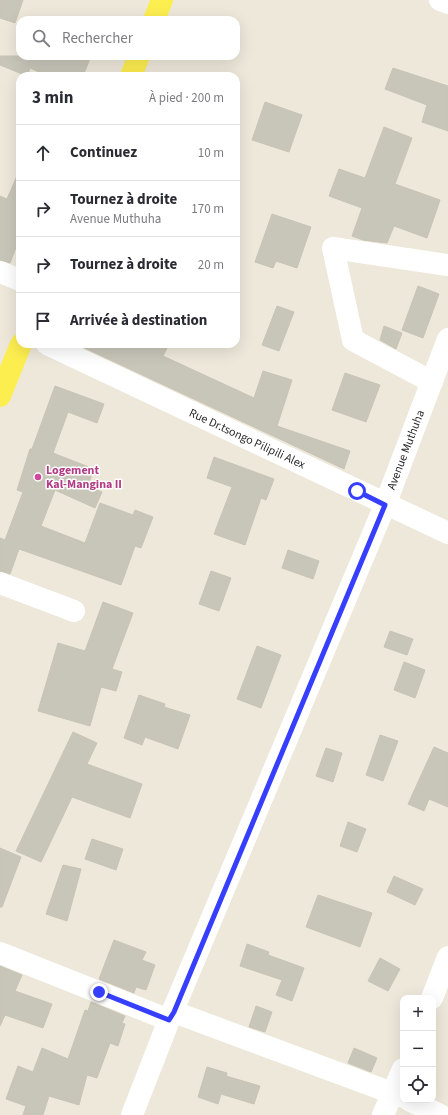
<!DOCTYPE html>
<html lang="fr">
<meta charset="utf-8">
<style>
:root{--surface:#fff;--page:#f7f7f7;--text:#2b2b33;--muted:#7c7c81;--line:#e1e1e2}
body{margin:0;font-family:"Source Sans 3",sans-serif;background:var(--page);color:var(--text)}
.controls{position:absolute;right:12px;bottom:12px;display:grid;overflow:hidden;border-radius:8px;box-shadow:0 4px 16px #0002}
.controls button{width:36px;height:36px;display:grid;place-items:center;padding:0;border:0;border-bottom:1px solid var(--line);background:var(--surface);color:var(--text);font:20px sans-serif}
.stop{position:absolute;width:12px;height:12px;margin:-9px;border:3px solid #363eff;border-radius:50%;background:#fff}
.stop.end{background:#363eff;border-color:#fff;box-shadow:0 1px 4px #0008}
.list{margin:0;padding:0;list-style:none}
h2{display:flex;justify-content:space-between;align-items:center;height:52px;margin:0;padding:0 16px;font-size:17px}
h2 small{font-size:13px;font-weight:400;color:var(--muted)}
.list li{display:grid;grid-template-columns:26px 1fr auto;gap:12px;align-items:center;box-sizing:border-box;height:56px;padding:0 16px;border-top:1px solid var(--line)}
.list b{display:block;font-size:15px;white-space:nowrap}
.list p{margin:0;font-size:13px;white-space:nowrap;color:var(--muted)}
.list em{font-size:13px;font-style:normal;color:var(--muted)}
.icon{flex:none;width:22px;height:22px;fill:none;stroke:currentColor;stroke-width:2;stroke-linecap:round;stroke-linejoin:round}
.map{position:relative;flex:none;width:448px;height:1115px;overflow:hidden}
.search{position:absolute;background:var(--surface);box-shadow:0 4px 16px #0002;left:16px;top:16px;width:224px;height:44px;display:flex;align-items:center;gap:10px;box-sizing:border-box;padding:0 14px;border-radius:12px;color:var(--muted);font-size:15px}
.panel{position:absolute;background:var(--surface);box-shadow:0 4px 16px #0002;left:16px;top:72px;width:224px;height:276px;border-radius:12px}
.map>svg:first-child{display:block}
.building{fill:#c8c6b9;stroke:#c9c4b4}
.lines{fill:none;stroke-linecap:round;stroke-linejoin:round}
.minor{stroke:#fff;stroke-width:22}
.major{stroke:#fdee50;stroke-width:22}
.route{stroke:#363eff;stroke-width:5}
.hotel-dot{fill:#d1479c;stroke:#fff;stroke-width:1.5}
.labels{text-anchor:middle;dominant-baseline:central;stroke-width:3;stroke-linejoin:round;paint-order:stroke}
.street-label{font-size:12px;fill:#2a2a2a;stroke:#fff}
.hotel-label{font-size:12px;font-weight:bold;fill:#b23c85;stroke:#fff;text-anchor:start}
</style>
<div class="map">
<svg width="448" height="1115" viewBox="0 0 448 1115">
<rect width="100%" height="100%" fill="#ede8da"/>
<path class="building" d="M 0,0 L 23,0 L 15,23 L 0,18 Z
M 0,56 L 91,56 L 83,76 L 48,76 L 30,68 L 27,76 L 0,65 Z
M 393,68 L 448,86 L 448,131 L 422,122 L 427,105 L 385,89 Z
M 265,102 L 302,115 L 289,152 L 252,140 Z
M 384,127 L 412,138 L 395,184 L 440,200 L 427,238 L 394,226 L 387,243 L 363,240 L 352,236 L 362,208 L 329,196 L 339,169 L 365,178 Z
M 20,169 L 20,237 L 10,263 L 0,260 L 0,196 L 7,199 Z
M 272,214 L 311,227 L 297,268 L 276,261 L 273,268 L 255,262 Z
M 418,286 L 439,294 L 423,338 L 402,330 Z
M 277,306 L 294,312 L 279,351 L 262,345 Z
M 384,326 L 402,333 L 396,349 L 380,340 Z
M 76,344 L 169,344 L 163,356 L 254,398 L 263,371 L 292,380 L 277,426 L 350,451 L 344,469 Z
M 345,373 L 380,385 L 366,422 L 332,410 Z
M 55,386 L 104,404 L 97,423 L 68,412 L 53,453 L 94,469 L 88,485 L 102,492 L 95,508 L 55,490 L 41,526 L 85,543 L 100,503 L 133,515 L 135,510 L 153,517 L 141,548 L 135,546 L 121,585 L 19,549 L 10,574 L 0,571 L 0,538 L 5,540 L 23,492 L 17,490 L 30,449 L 32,449 Z
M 214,457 L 274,479 L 266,500 L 261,498 L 245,545 L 214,534 L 232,487 L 207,478 Z
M 288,550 L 319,561 L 313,579 L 282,568 Z
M 211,571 L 231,578 L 219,611 L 199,604 Z
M 103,602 L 133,613 L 112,669 L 122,672 L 116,691 L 101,687 L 90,726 L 38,711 L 58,643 L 85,651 Z
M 390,631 L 413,639 L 407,655 L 384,647 Z
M 257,646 L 281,655 L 261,708 L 237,699 Z
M 404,662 L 425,670 L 415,698 L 394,690 Z
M 139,695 L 165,704 L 164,707 L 190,715 L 178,749 L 145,737 L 142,745 L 124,738 Z
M 73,732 L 97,743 L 87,764 L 142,784 L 130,818 L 72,797 L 41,862 L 16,851 Z
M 380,735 L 398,741 L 383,781 L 366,775 Z
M 434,747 L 448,753 L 448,807 L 429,799 L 424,811 L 408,804 Z
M 326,748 L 342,753 L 333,782 L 316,776 Z
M 348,822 L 366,829 L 357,852 L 340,846 Z
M 92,839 L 123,849 L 116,870 L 85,859 Z
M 0,848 L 21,857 L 2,907 L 0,907 Z
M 63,865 L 81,869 L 67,921 L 46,914 Z
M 394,876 L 423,889 L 415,905 L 387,892 Z
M 318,895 L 372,913 L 360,947 L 306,927 Z
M 114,940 L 146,952 L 142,960 L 155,965 L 146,990 L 136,987 L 134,993 L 99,979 Z
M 247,944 L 269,952 L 268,955 L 304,968 L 292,1001 L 276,995 L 282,980 L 240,966 Z
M 380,958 L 400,969 L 388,991 L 368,981 Z
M 0,966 L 22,975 L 15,991 L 52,1004 L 43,1028 L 5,1015 L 0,1026 Z
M 91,1002 L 125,1016 L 122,1023 L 125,1024 L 118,1046 L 110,1043 L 97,1078 L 87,1075 L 79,1105 L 49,1096 L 43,1115 L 23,1115 L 26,1106 L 6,1099 L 18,1066 L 33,1072 L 42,1048 L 68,1059 L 85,1010 L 88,1011 Z
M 256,1006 L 272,1012 L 265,1032 L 249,1027 Z
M 354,1048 L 377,1058 L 371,1072 L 348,1063 Z
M 207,1067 L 227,1073 L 226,1076 L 260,1086 L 254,1104 L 221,1094 L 218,1104 L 198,1097 Z"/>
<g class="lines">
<path class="minor" d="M 440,0 L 448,3
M 0,272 L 20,280
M 47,344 L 448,533
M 432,382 L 353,340 L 333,248 L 448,265
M 0,583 L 74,611
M 0,953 L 169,1020
M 432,998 L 448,957
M 174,1012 L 403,1097
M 409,1100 L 440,1115
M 132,1115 L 169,1020 L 385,505 L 448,339
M 383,1115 L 403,1069"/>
<path class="major" d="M 154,20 L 162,0
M 131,76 L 139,56
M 0,396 L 21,344"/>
</g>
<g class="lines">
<path class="route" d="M 99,992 L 169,1020 L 174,1012 L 385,505 L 357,491"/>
</g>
<circle class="hotel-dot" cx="38" cy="477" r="4"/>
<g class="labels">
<g class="street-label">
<text transform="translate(247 439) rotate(25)">Rue Dr.tsongo Pilipili Alex</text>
<text transform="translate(406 450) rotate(-69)">Avenue Muthuha</text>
</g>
<g class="hotel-label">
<text x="46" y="470">Logement<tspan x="46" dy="14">Kal-Mangina II</tspan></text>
</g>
</g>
</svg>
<div class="controls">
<button>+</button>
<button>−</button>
<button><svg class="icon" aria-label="locate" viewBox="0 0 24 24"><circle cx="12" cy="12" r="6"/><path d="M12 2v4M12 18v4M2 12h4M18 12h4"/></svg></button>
</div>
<div class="stop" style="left:357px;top:491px"></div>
<div class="stop end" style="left:99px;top:992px"></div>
<div class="search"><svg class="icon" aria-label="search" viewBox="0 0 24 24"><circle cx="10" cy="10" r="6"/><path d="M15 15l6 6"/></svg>Rechercher</div>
<section class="panel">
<h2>3 min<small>À pied · 200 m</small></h2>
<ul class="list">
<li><svg class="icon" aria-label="ahead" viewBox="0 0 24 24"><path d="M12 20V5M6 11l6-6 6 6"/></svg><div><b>Continuez</b></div><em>10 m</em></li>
<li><svg class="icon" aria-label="right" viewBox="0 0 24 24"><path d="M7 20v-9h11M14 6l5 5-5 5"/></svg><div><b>Tournez à droite</b><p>Avenue Muthuha</p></div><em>170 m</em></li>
<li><svg class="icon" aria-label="right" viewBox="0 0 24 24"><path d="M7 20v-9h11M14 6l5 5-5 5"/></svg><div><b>Tournez à droite</b></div><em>20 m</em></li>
<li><svg class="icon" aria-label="arrive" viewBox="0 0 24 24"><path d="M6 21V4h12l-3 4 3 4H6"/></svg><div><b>Arrivée à destination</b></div></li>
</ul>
</section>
</div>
